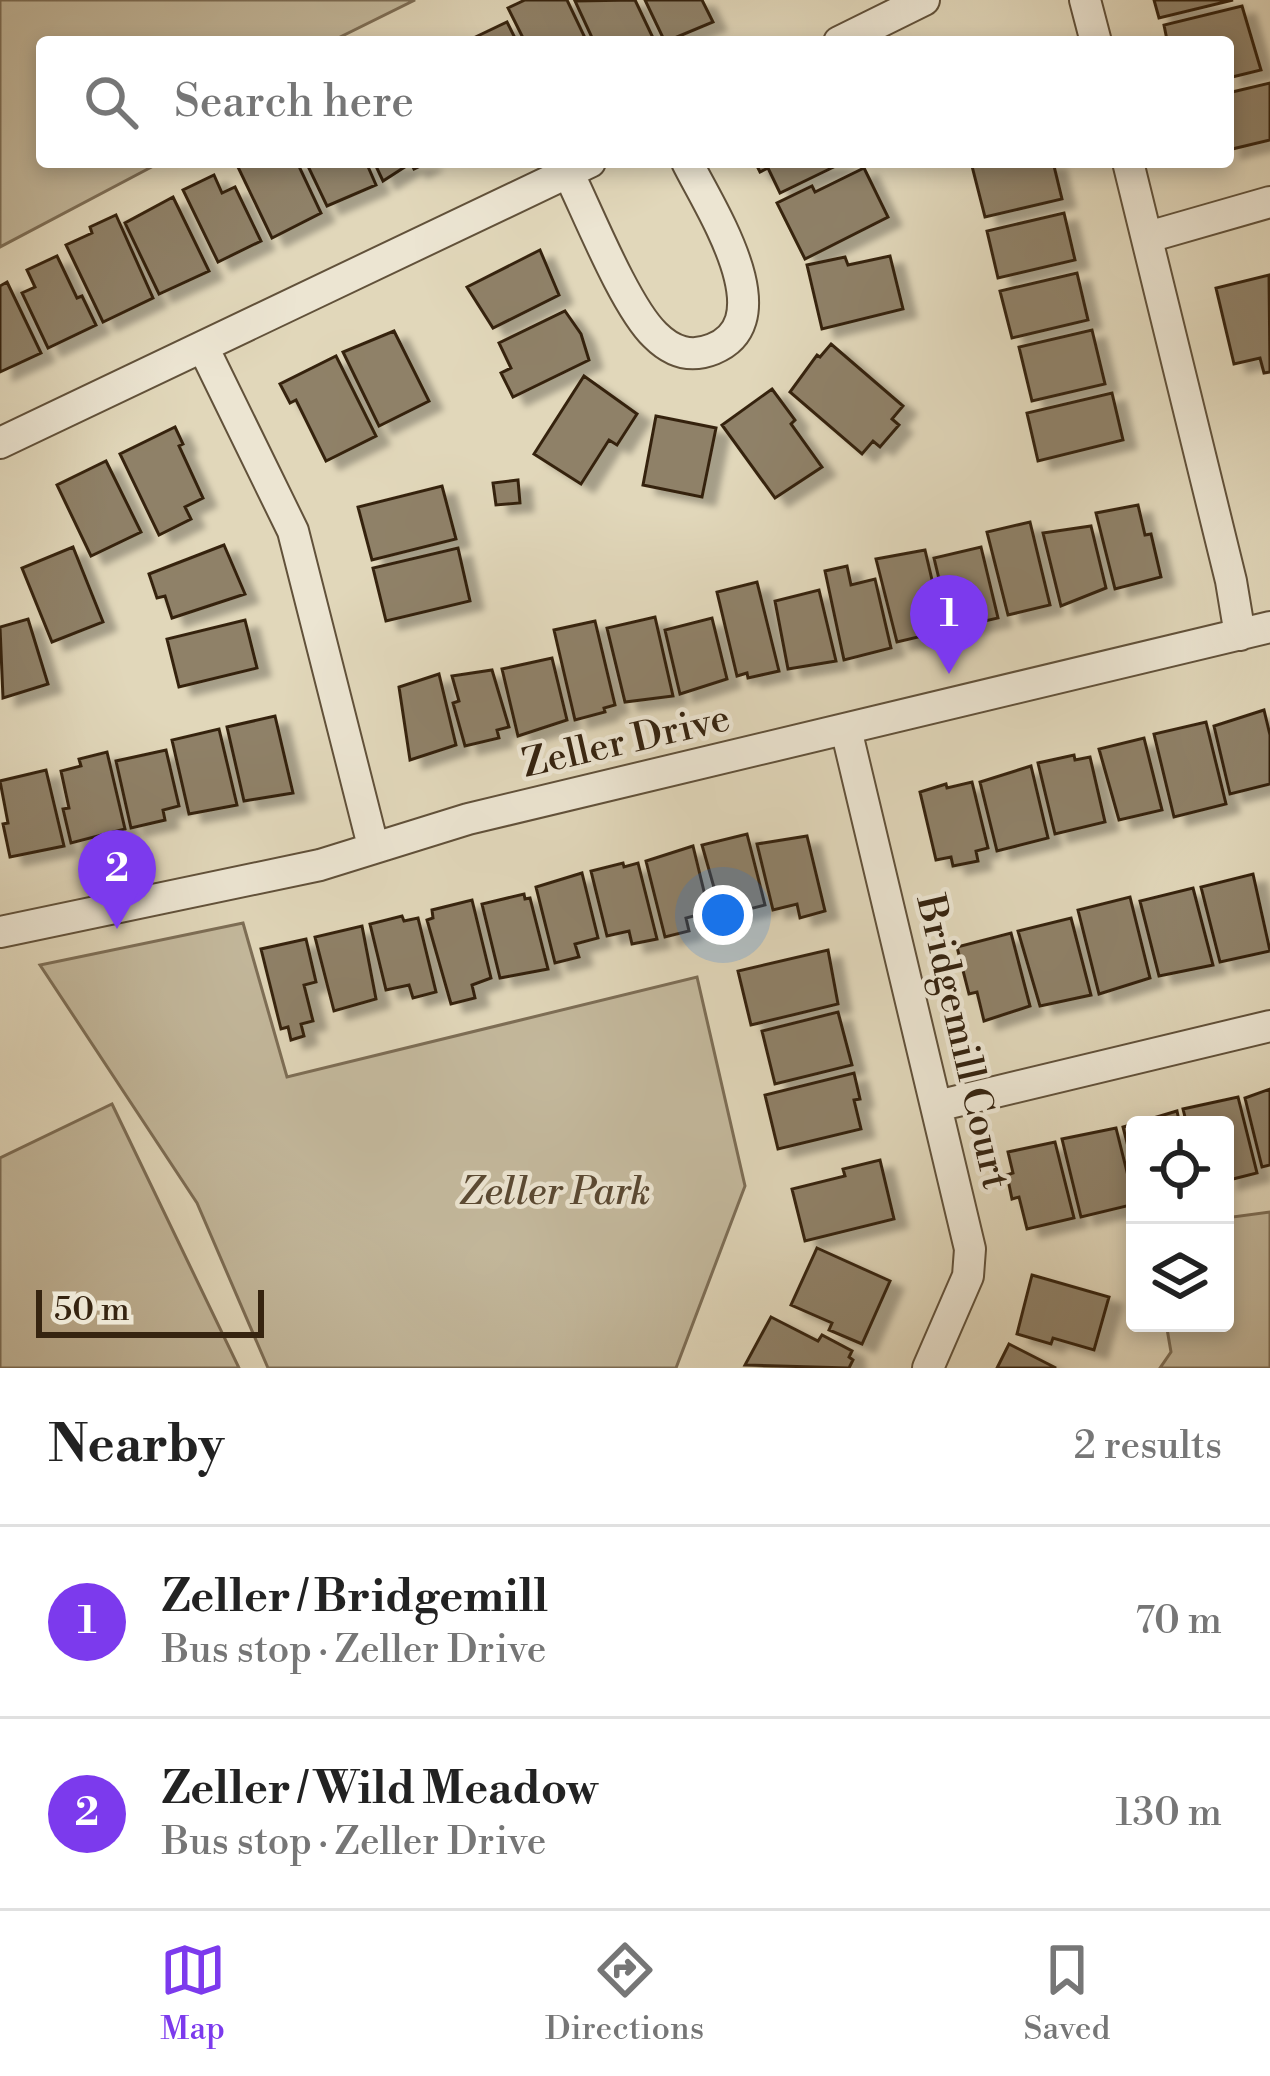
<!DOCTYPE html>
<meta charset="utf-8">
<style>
:root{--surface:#fff;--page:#f2f2f2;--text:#222;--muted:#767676;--line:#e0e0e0;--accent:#7c3aed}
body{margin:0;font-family:"Libre Bodoni",serif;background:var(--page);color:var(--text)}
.controls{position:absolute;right:36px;bottom:36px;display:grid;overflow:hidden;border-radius:12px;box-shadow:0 6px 18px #0003}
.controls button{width:108px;height:108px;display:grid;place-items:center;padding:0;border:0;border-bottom:3px solid var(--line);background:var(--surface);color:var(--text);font:60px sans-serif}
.scale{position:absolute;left:36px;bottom:30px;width:228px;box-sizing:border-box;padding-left:12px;border:6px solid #362410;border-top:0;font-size:33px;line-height:42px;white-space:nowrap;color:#362410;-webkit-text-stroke:9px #ece5d2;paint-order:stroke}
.you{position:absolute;left:723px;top:915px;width:42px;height:42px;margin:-30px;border:9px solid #fff;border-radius:50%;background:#1a73e8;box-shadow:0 0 0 18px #1a73e833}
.badge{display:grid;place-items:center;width:78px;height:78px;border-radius:50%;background:var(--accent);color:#fff;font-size:39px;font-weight:700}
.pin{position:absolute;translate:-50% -99px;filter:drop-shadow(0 3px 6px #0008)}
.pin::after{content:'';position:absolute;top:63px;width:42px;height:36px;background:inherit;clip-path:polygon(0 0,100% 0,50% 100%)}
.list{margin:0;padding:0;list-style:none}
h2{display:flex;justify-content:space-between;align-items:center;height:156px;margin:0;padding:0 48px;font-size:51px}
h2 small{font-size:39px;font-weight:400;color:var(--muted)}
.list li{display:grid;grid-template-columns:78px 1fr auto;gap:36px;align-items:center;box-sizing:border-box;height:192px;padding:0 48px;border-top:3px solid var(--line)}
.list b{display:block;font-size:45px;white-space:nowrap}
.list p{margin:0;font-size:39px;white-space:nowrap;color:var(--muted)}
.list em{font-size:39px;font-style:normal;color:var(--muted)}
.icon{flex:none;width:66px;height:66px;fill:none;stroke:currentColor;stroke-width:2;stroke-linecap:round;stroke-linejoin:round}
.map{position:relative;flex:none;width:1270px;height:1368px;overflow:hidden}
.search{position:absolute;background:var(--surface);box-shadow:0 6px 18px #0003;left:36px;right:36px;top:36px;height:132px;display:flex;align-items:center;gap:30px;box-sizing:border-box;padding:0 42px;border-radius:12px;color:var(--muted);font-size:45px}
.sheet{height:540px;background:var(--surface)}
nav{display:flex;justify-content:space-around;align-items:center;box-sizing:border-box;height:168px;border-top:3px solid var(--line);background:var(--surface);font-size:33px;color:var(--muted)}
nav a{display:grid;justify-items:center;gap:6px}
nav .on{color:var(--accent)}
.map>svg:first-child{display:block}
.green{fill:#c4b99d;stroke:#7d6e56;stroke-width:3}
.building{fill:#8f8168;stroke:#362410;stroke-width:3;filter:url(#shadow)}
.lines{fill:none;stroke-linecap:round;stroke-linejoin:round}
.minor-casing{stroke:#61513a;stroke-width:34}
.minor{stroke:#ece5d2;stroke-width:30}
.labels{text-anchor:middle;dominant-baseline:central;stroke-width:9;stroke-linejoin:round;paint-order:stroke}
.street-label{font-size:39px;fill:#362410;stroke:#ece5d2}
.park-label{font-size:39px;font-style:italic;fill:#5a4933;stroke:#ece5d2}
</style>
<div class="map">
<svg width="1270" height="1368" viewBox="0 0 1270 1368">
<defs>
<filter id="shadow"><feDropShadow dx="13" dy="8" stdDeviation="3" flood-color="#0004"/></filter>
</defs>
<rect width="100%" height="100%" fill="#e1d7ba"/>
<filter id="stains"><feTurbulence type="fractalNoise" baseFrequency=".00167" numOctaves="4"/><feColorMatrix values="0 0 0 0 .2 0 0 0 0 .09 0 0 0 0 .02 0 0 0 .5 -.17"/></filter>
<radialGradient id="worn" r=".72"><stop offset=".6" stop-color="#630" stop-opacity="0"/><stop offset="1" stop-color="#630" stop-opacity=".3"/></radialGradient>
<path class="green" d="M 0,0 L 415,0 L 330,42 L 42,42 L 42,162 L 161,162 L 0,247 Z
M 243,923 L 287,1077 L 697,977 L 745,1186 L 676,1368 L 268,1368 L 197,1203 L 40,965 Z
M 112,1104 L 239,1368 L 0,1368 L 0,1158 Z
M 1270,1212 L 1270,1368 L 1160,1368 L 1171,1352 L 1166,1323 L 1225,1323 L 1225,1218 Z"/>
<path class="building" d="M 525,0 L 567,0 L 587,42 L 525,42 L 508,8 Z
M 635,0 L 655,42 L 594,42 L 575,1 Z
M 645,0 L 702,0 L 713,22 L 665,42 Z
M 1154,0 L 1233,0 L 1159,18 Z
M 1242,6 L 1261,70 L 1228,78 L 1228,42 L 1161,42 L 1167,40 L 1164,25 Z
M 507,22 L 517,42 L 465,42 Z
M 1270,83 L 1270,140 L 1228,150 L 1228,93 Z
M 244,162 L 297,162 L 321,213 L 272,238 L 237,165 Z
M 306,162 L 366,162 L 376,185 L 327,206 Z
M 374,162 L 429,162 L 414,169 L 411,163 L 383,181 Z
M 755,162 L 844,162 L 780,193 L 768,168 L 760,172 Z
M 988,162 L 1053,162 L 1062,199 L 985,217 L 972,166 Z
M 864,168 L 888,217 L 805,259 L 777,203 L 812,186 L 815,192 Z
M 214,175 L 222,193 L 235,187 L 261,241 L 218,262 L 183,190 Z
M 173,197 L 209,271 L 159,294 L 125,223 Z
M 1064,213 L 1075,260 L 998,278 L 987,231 Z
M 116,215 L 153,298 L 103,322 L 66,245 L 92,233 L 90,227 Z
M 540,250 L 559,295 L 493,328 L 467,287 Z
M 57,256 L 77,298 L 82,296 L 96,325 L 48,348 L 22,293 L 35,287 L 27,270 Z
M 890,256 L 903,309 L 822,329 L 807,265 L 845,257 L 848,265 Z
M 1077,273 L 1088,320 L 1012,338 L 1000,291 Z
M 1269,275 L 1270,372 L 1264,373 L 1260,358 L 1234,364 L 1216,288 Z
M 7,282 L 41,353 L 0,372 L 0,286 Z
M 565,311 L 581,334 L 589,360 L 513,397 L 501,373 L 511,368 L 499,343 Z
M 1092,330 L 1105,384 L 1032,401 L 1019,347 Z
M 394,331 L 429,401 L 379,426 L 343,352 Z
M 831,344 L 903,406 L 892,419 L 899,425 L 880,447 L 873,441 L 862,454 L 790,392 L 817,355 L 820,357 Z
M 336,356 L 376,436 L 326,461 L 296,400 L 290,403 L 280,384 Z
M 584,376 L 637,414 L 617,445 L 609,440 L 581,484 L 534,454 Z
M 772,389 L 795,420 L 791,424 L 822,467 L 775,498 L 722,425 Z
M 1112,393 L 1123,440 L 1038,461 L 1027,413 Z
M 656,416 L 716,428 L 702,497 L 643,485 Z
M 175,427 L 183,444 L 179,446 L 203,498 L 185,507 L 191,519 L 159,535 L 120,454 Z
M 106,461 L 141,532 L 91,556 L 57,485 Z
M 518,480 L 520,503 L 496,505 L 493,483 Z
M 442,486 L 456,539 L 372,560 L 358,507 Z
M 1138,505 L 1145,535 L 1151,534 L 1161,577 L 1115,589 L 1096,513 Z
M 1030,522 L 1050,605 L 1008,615 L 987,532 Z
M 1091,526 L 1106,588 L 1061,606 L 1043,533 Z
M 224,545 L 245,594 L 172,618 L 165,596 L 157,598 L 149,574 Z
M 73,547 L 103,622 L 52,642 L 22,568 Z
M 981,547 L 998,618 L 951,629 L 934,558 Z
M 458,548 L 470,601 L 386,621 L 373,568 Z
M 925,550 L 944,631 L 897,642 L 876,559 Z
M 847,566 L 851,585 L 875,579 L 891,648 L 844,660 L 825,571 Z
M 757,582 L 779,671 L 748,678 L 747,673 L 737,676 L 717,592 Z
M 819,590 L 836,661 L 788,669 L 775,601 Z
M 655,617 L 673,696 L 625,702 L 607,628 Z
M 712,618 L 727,679 L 680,694 L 665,630 Z
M 28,619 L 48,684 L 3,698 L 0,627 Z
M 245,620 L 257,668 L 179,687 L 167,639 Z
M 595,621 L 615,705 L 604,708 L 605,712 L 575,720 L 554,630 Z
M 552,658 L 567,720 L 518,736 L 502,669 Z
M 492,670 L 509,727 L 497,730 L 499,738 L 465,746 L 453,703 L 459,701 L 452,676 Z
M 439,674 L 456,745 L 410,760 L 399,687 Z
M 1264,710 L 1270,735 L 1270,784 L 1230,794 L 1214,726 Z
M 275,716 L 293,793 L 244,801 L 227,727 Z
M 1206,722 L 1226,804 L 1174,817 L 1154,734 Z
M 219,729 L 237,805 L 189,814 L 172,740 Z
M 1144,738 L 1162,810 L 1119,820 L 1099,749 Z
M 166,750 L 179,806 L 163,810 L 165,820 L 131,828 L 116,761 Z
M 107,752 L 125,829 L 71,843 L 63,809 L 69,808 L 61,771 L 81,766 L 79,759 Z
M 1074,755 L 1075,760 L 1090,757 L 1105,822 L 1055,834 L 1038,763 Z
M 1031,766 L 1048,838 L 997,851 L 980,782 Z
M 46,770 L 64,846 L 10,857 L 3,824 L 8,823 L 0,781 Z
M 972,782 L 988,848 L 976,851 L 978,861 L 953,866 L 951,857 L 936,860 L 920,792 L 946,784 L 947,788 Z
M 747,834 L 765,905 L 722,916 L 702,845 Z
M 807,836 L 825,911 L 800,918 L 797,904 L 773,910 L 757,844 Z
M 693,846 L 709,912 L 686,918 L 689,931 L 665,937 L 646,861 Z
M 623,863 L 624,867 L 638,863 L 657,939 L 632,944 L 629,931 L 607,936 L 591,871 Z
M 582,873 L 598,938 L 575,944 L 579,957 L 555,963 L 536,887 Z
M 1253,874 L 1270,951 L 1220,962 L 1201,887 Z
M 1193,888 L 1213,965 L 1159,976 L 1140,901 Z
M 524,894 L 525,899 L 530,898 L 548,969 L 500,978 L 482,904 Z
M 1130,897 L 1150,978 L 1099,994 L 1078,910 Z
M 472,900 L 491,978 L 472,985 L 475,998 L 451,1004 L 427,920 L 433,918 L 432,910 Z
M 402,916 L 404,921 L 418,918 L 436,992 L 413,998 L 409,985 L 386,990 L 370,924 Z
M 1071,918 L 1091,995 L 1040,1006 L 1018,931 Z
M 362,926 L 376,999 L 334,1011 L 315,937 Z
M 1011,933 L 1030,1006 L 984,1021 L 977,992 L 969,994 L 957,947 Z
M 306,939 L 316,982 L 304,985 L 313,1021 L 301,1024 L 304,1036 L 291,1040 L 288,1027 L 281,1029 L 261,949 Z
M 828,950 L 838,1004 L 751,1025 L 738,971 Z
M 838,1012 L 852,1065 L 775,1084 L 762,1031 Z
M 854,1073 L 860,1099 L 854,1100 L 861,1129 L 778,1149 L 765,1095 Z
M 1270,1089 L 1270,1165 L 1262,1167 L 1245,1098 Z
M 1238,1097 L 1257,1173 L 1225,1181 L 1225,1125 L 1187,1125 L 1183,1109 Z
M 1177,1111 L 1180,1125 L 1135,1125 L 1135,1174 L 1123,1127 Z
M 1116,1128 L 1135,1204 L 1081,1217 L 1062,1139 Z
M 1055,1142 L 1074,1218 L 1027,1229 L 1019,1197 L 1012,1199 L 1007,1175 L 1013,1173 L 1008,1152 Z
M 880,1160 L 894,1219 L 805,1241 L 792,1189 L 845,1176 L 843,1169 Z
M 817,1248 L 890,1281 L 862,1344 L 829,1330 L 832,1323 L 791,1305 Z
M 1032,1275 L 1109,1297 L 1094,1350 L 1053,1338 L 1051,1344 L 1017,1334 Z
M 771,1317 L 818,1341 L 822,1335 L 852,1351 L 849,1357 L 853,1360 L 849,1368 L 745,1365 Z
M 1009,1344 L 1056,1368 L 997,1368 Z"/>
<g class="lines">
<defs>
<path id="minor" d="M 1085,0 L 1096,42
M 839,42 L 924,0
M 1128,162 L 1231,581 L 1240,635
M 568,172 C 588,213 625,306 655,335 C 672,352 691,358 713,349 C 785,320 708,205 687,162
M 1148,237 L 1270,202
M 203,347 L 293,531 L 373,846
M 0,443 L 590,162
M 846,729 L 970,1249 L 968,1276 L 928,1368
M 0,932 L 320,865 L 468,819 L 1270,627
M 937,1106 L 1270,1026"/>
</defs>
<use href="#minor" class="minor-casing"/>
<use href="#minor" class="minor"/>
</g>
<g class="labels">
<g class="street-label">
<text transform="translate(626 742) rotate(-13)">Zeller Drive</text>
<text transform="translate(962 1042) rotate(77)">Bridgemill Court</text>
</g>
<g class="park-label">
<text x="555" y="1192">Zeller Park</text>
</g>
</g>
<rect width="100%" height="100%" filter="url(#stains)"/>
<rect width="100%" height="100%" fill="url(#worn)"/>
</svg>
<div class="controls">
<button><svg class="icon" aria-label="locate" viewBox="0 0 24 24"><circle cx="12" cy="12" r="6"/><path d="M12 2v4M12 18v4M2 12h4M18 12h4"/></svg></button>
<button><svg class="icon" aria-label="layers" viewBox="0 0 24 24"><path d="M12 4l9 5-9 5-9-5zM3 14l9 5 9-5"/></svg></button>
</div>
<div class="scale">50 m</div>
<div class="you"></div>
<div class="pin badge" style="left:949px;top:674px">1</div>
<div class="pin badge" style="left:117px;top:929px">2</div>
<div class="search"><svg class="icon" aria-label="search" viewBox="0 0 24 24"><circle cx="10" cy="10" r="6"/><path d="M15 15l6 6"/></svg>Search here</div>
</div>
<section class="sheet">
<h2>Nearby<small>2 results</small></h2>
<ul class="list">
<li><span class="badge">1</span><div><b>Zeller / Bridgemill</b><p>Bus stop · Zeller Drive</p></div><em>70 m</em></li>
<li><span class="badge">2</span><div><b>Zeller / Wild Meadow</b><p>Bus stop · Zeller Drive</p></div><em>130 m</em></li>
</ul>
</section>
<nav>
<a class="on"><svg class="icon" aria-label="map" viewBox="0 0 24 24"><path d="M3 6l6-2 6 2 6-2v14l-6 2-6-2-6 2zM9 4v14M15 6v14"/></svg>Map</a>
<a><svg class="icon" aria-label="directions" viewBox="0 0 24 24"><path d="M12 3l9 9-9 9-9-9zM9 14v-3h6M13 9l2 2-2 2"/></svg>Directions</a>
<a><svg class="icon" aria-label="saved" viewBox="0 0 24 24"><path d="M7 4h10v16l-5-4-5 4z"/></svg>Saved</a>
</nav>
